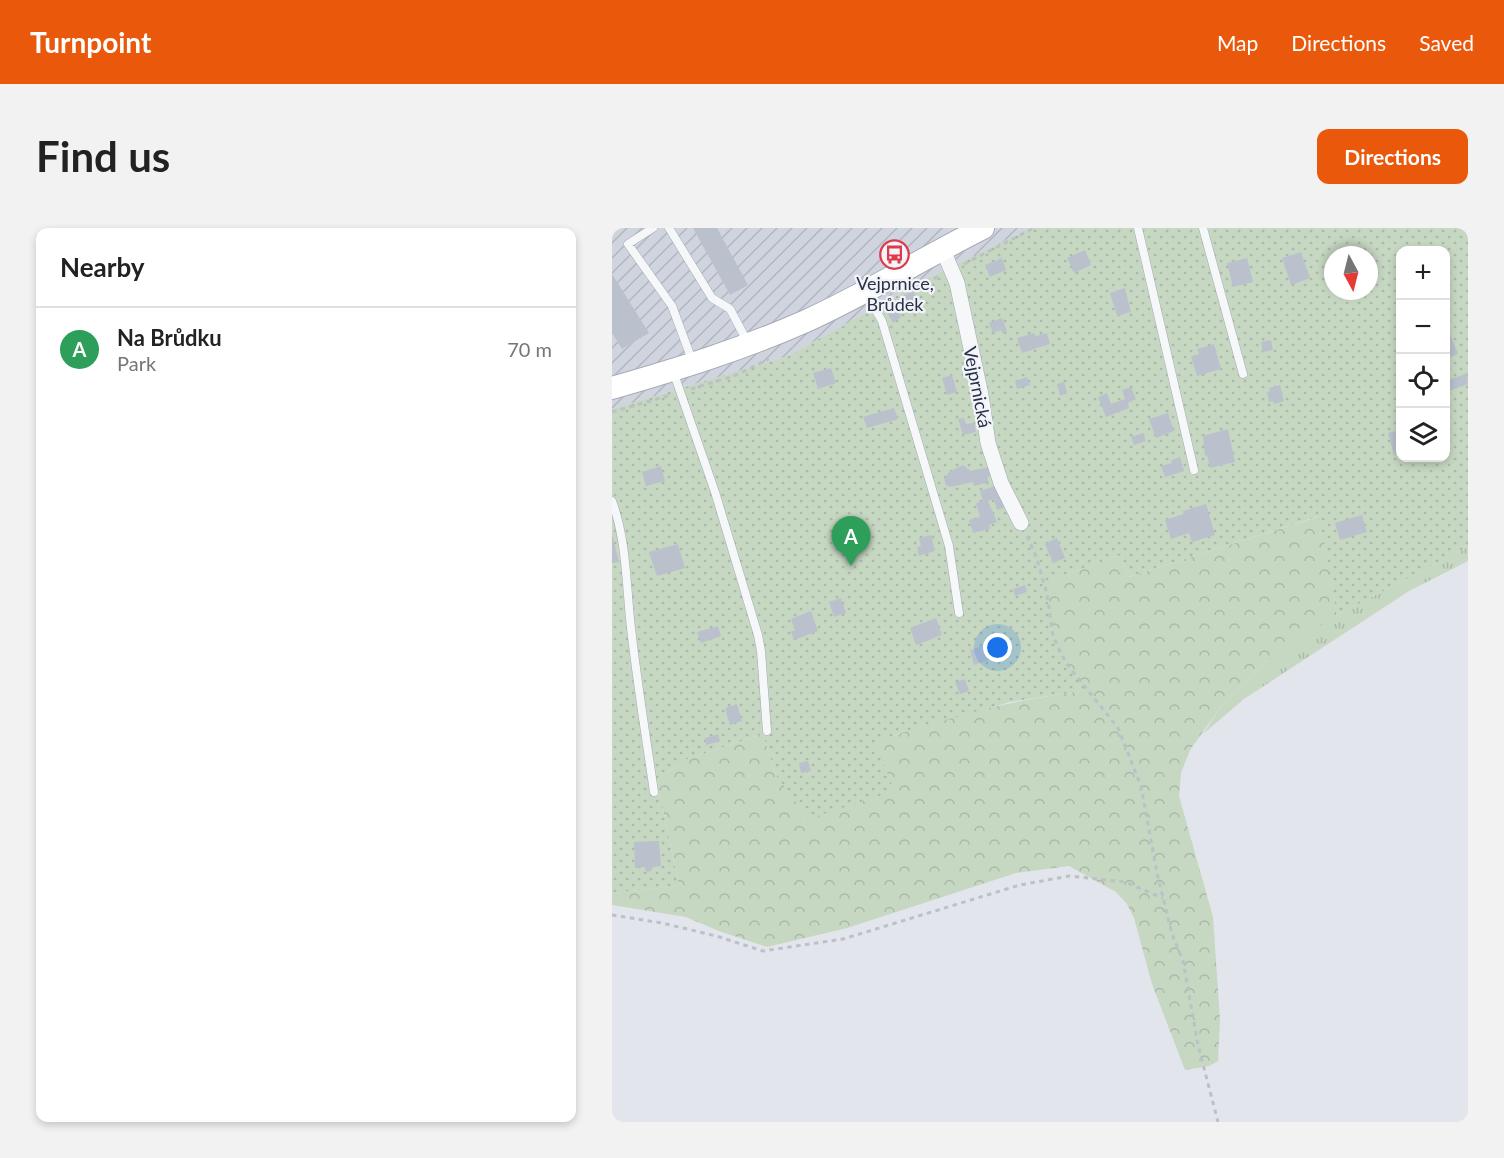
<!DOCTYPE html>
<meta charset="utf-8">
<style>
:root{--surface:#fff;--page:#f2f2f2;--text:#222;--muted:#767676;--line:#e0e0e0;--accent:#ea580c}
body{margin:0;font-family:Lato,sans-serif;background:var(--page);color:var(--text)}
.controls{position:absolute;right:18px;top:18px;display:grid;overflow:hidden;border-radius:12px;box-shadow:0 3px 9px #0003}
.controls button{width:54px;height:54px;display:grid;place-items:center;padding:0;border:0;border-bottom:2px solid var(--line);background:var(--surface);color:var(--text);font:30px sans-serif}
.compass{position:absolute;left:712px;top:18px;width:54px;height:54px;border-radius:50%;background:var(--surface);box-shadow:0 3px 9px #0003;rotate:173deg}
.you{position:absolute;left:386px;top:420px;width:21px;height:21px;margin:-15px;border:4px solid #fff;border-radius:50%;background:#1a73e8;box-shadow:0 0 0 9px #1a73e833}
.badge{display:grid;place-items:center;width:39px;height:39px;border-radius:50%;background:var(--accent);color:#fff;font-size:20px;font-weight:700}
.pin{position:absolute;translate:-50% -50px;filter:drop-shadow(0 2px 3px #0008)}
.pin::after{content:'';position:absolute;top:32px;width:21px;height:18px;background:inherit;clip-path:polygon(0 0,100% 0,50% 100%)}
.list{margin:0;padding:0;list-style:none}
h2{display:flex;justify-content:space-between;align-items:center;height:78px;margin:0;padding:0 24px;font-size:26px}
h2 small{font-size:20px;font-weight:400;color:var(--muted)}
.list li{display:grid;grid-template-columns:39px 1fr auto;gap:18px;align-items:center;box-sizing:border-box;height:84px;padding:0 24px;border-top:2px solid var(--line)}
.list b{display:block;font-size:22px;white-space:nowrap}
.list p{margin:0;font-size:20px;white-space:nowrap;color:var(--muted)}
.list em{font-size:20px;font-style:normal;color:var(--muted)}
.icon{flex:none;width:33px;height:33px;fill:none;stroke:currentColor;stroke-width:2;stroke-linecap:round;stroke-linejoin:round}
.map{position:relative;flex:none;width:856px;height:894px;overflow:hidden;border-radius:12px}
header{display:flex;align-items:center;gap:36px;box-sizing:border-box;height:84px;padding:0 30px;background:var(--accent);color:#fff}
header strong{font-size:28px}
nav{display:flex;gap:33px;margin-inline-start:auto;font-size:21px}
.intro{display:flex;align-items:center;justify-content:space-between;box-sizing:border-box;height:144px;padding:0 36px}
h1{margin:0;font-size:42px}
.button{padding:15px 27px;border-radius:12px;background:var(--accent);color:#fff;font-size:21px;font-weight:700}
main{display:flex;gap:36px;padding:0 36px}
aside{flex:1;background:var(--surface);border-radius:12px;box-shadow:0 3px 9px #0003}
.map>svg:first-child{display:block}
.industrial{fill:url(#industrial-furrows)}
.grass{fill:url(#grass-tufts)}
.forest{fill:url(#forest-crowns)}
.garden{fill:url(#garden-dots);fill-rule:evenodd}
.building{fill:#bbc1cc}
.lines{fill:none;stroke-linecap:round;stroke-linejoin:round}
.service-casing{stroke:#a6abb7;stroke-width:9}
.minor-casing{stroke:#a6abb7;stroke-width:16}
.secondary-casing{stroke:#a6abb7;stroke-width:24}
.path{stroke:#bcc0c7;stroke-width:3;stroke-dasharray:4.5 4.5;stroke-linecap:butt}
.service{stroke:#f5f7f9;stroke-width:8}
.minor{stroke:#f5f7f9;stroke-width:15}
.secondary{stroke:#fff;stroke-width:22}
.labels{text-anchor:middle;dominant-baseline:central;stroke-width:4.5;stroke-linejoin:round;paint-order:stroke}
.poi-label{font-size:18px;fill:#283146;stroke:#f2f4f9}
.street-label{font-size:18px;fill:#283146;stroke:#f2f4f9}
</style>
<header>
<strong>Turnpoint</strong>
<nav><a>Map</a><a>Directions</a><a>Saved</a></nav>
</header>
<div class="intro"><h1>Find us</h1><a class="button">Directions</a></div>
<main>
<aside>
<h2>Nearby<small></small></h2>
<ul class="list">
<li><span class="badge" style="background:#2e9e5b">A</span><div><b>Na Brůdku</b><p>Park</p></div><em>70 m</em></li>
</ul>
</aside>
<div class="map">
<svg width="856" height="894" viewBox="0 0 856 894">
<defs>
<pattern id="industrial-furrows" width="10" height="10" patternUnits="userSpaceOnUse" patternTransform="scale(1.5)"><rect width="10" height="10" fill="#d0d4de"/><path d="M-1 1l2-2M0 10L10 0M9 11l2-2" fill="none" stroke="#b3b6c0"/></pattern>
<pattern id="grass-tufts" width="24" height="20" patternUnits="userSpaceOnUse" patternTransform="scale(1.5)"><rect width="24" height="20" fill="#c6d7c2"/><path d="M3 7l-1-3M5 7V3M7 7l1-3M15 17l-1-3M17 17v-4M19 17l1-3" fill="none" stroke="#aab9a8"/></pattern>
<pattern id="forest-crowns" width="20" height="18" patternUnits="userSpaceOnUse" patternTransform="scale(1.5)"><rect width="20" height="18" fill="#c6d7c2"/><path d="M2 6a3 3 0 1 1 6 0M12 15a3 3 0 1 1 6 0" fill="none" stroke="#aab9a8"/></pattern>
<pattern id="garden-dots" width="8" height="8" patternUnits="userSpaceOnUse" patternTransform="scale(1.5)"><rect width="8" height="8" fill="#c6d7c2"/><path d="M2 2h.1M6 6h.1" fill="none" stroke="#aab9a8" stroke-width="1.8" stroke-linecap="round"/></pattern>
</defs>
<rect width="100%" height="100%" fill="#e2e5ec"/>
<path class="industrial" d="M 0,0 L 419,0 L 324,46 L 176,128 L 0,181 Z"/>
<path class="grass" d="M 856,319 L 856,333 L 797,363 L 632,471 L 591,506 L 610,477 L 654,433 L 725,387 Z"/>
<path class="forest" d="M 708,288 L 725,387 L 654,433 L 610,477 L 578,522 L 569,545 L 567,568 L 601,689 L 608,792 L 606,833 L 597,838 L 573,842 L 540,756 L 522,690 L 515,676 L 504,664 L 457,638 L 404,645 L 235,700 L 155,719 L 107,703 L 74,689 L 0,677 L 0,665 L 67,658 L 45,552 L 72,532 L 151,506 L 164,547 L 282,563 L 263,515 C 331,486 403,473 475,462 L 454,435 L 441,408 L 431,354 L 509,327 L 516,349 Z"/>
<path class="garden" d="M 419,0 L 856,0 L 856,319 L 725,387 L 707,288 L 516,349 L 509,327 L 432,354 L 442,408 L 454,435 L 476,462 L 398,474 L 290,504 L 264,515 L 282,563 L 196,591 L 164,547 L 151,506 L 72,532 L 45,552 L 67,658 L 0,665 L 0,181 L 176,128 L 324,46 ZM 788,22 L 834,22 L 834,230 L 788,230 ZM 721,27 L 757,27 L 757,63 L 721,63 Z"/>
<path class="building" d="M 81,0 L 105,0 L 136,57 L 118,67 Z
M 473,22 L 479,37 L 462,45 L 455,30 Z
M 689,24 L 698,50 L 679,57 L 670,30 Z
M 390,30 L 394,42 L 378,49 L 373,37 Z
M 635,30 L 641,54 L 621,59 L 615,35 Z
M 0,46 L 37,105 L 10,121 L 0,105 Z
M 513,60 L 519,84 L 505,88 L 498,65 Z
M 301,63 L 307,74 L 290,83 L 285,73 L 288,71 L 287,69 Z
M 281,72 L 289,89 L 281,95 L 271,77 Z
M 390,90 L 395,104 L 390,105 L 389,102 L 381,105 L 377,95 Z
M 834,96 L 846,126 L 834,131 Z
M 422,105 L 424,108 L 435,105 L 438,116 L 410,125 L 405,110 Z
M 659,112 L 661,122 L 651,124 L 649,114 Z
M 602,116 L 609,141 L 585,148 L 579,128 L 587,126 L 585,121 Z
M 219,140 L 224,155 L 206,161 L 201,145 Z
M 855,145 L 856,156 L 834,164 L 834,153 Z
M 340,147 L 345,164 L 335,167 L 330,150 Z
M 415,149 L 418,157 L 405,161 L 403,153 Z
M 452,154 L 455,165 L 448,168 L 445,156 Z
M 668,157 L 672,173 L 662,176 L 661,173 L 657,174 L 655,164 L 658,163 L 657,160 Z
M 519,159 L 524,171 L 516,175 L 517,180 L 494,189 L 486,169 L 495,165 L 499,176 L 513,171 L 510,162 Z
M 282,180 L 286,191 L 255,200 L 251,189 Z
M 556,185 L 562,203 L 544,210 L 537,191 Z
M 352,190 L 354,196 L 362,195 L 364,204 L 351,207 L 346,191 Z
M 616,201 L 623,234 L 598,240 L 595,227 L 593,228 L 591,208 Z
M 788,202 L 788,225 L 782,227 L 776,205 Z
M 531,205 L 534,213 L 522,217 L 519,209 Z
M 568,229 L 572,243 L 553,249 L 549,238 L 560,235 L 559,232 Z
M 351,237 L 359,243 L 377,239 L 379,248 L 375,249 L 377,254 L 362,258 L 361,254 L 338,259 L 334,257 L 332,251 L 337,244 Z
M 49,238 L 53,253 L 34,258 L 30,244 Z
M 383,258 L 394,279 L 385,282 L 382,271 L 376,273 L 385,294 L 377,297 L 378,301 L 361,305 L 357,292 L 368,289 L 364,275 L 371,273 L 368,263 Z
M 594,276 L 603,307 L 580,314 L 577,305 L 559,311 L 553,292 L 572,286 L 571,283 Z
M 750,287 L 755,304 L 728,312 L 723,295 Z
M 0,306 L 7,334 L 0,335 Z
M 319,307 L 323,323 L 307,328 L 305,319 L 309,318 L 307,310 Z
M 445,310 L 453,330 L 441,335 L 433,316 Z
M 66,316 L 73,340 L 45,348 L 37,324 Z
M 413,357 L 415,364 L 403,368 L 401,361 Z
M 229,370 L 234,385 L 222,389 L 217,374 Z
M 199,383 L 206,403 L 182,412 L 179,404 L 183,402 L 179,391 Z
M 324,390 L 330,407 L 304,417 L 298,400 Z
M 106,398 L 109,408 L 89,415 L 85,404 Z
M 373,417 L 377,432 L 362,437 L 358,422 Z
M 353,451 L 357,463 L 348,466 L 343,454 Z
M 125,476 L 130,493 L 118,497 L 113,480 Z
M 106,506 L 108,513 L 94,517 L 93,510 Z
M 196,533 L 199,543 L 189,545 L 187,535 Z
M 47,613 L 49,638 L 41,639 L 39,643 L 35,644 L 32,639 L 23,640 L 22,614 Z"/>
<g class="lines">
<defs>
<path id="service" d="M 41,0 L 16,16 L 60,78 L 80,132
M 57,0 L 100,70 L 118,81 L 135,113
M 526,0 L 582,242
M 591,0 L 631,146
M 254,65 L 270,93 L 337,318 L 347,385
M 61,143 L 103,264 L 146,407 L 149,423 L 155,503
M 0,273 C 15,314 14,357 19,400 C 25,454 34,509 42,564"/>
<path id="minor" d="M 330,20 L 345,55 L 369,167 L 376,215 L 389,255 L 409,295"/>
<path id="secondary" d="M 0,160 C 66,141 131,121 194,93 C 254,66 311,30 371,0"/>
</defs>
<use href="#service" class="service-casing"/>
<use href="#minor" class="minor-casing"/>
<use href="#secondary" class="secondary-casing"/>
<path class="path" d="M 352,36 L 422,0
M 314,55 L 327,48
M 79,161 L 122,148 L 157,131
M 0,184 L 59,167
M 415,308 L 424,328 L 435,366 L 441,408 L 454,435 L 506,500 L 529,558 L 545,645 L 560,706 L 571,733 L 586,817 L 606,894
M 0,687 L 50,695 L 104,708 L 151,723 L 231,711 L 408,657 L 457,648 L 513,654 L 551,670"/>
<use href="#service" class="service"/>
<use href="#minor" class="minor"/>
<use href="#secondary" class="secondary"/>
</g>
<defs>
<symbol id="bus-ring" viewBox="-11 -11 22 22"><circle r="9.5" fill="#f2f4f9" stroke="#dd3b4c" stroke-width="1.5"/><path d="M-5-6H5V4H4V6H2V4H-2V6H-4V4H-5ZM-3.5-4V0h7V-4ZM-3.5 1.2v1.5H-2V1.2ZM2 1.2v1.5H3.5V1.2Z" fill="#dd3b4c"/></symbol>
</defs>
<g fill-rule="evenodd">
<use href="#bus-ring" x="266" y="10" width="33" height="33"/>
</g>
<g class="labels">
<g class="poi-label">
<text x="283" y="55">Vejprnice,<tspan x="283" dy="21">Brůdek</tspan></text>
</g>
<g class="street-label">
<text transform="translate(366 159) rotate(79)">Vejprnická</text>
</g>
</g>
</svg>
<div class="controls">
<button>+</button>
<button>−</button>
<button><svg class="icon" aria-label="locate" viewBox="0 0 24 24"><circle cx="12" cy="12" r="6"/><path d="M12 2v4M12 18v4M2 12h4M18 12h4"/></svg></button>
<button><svg class="icon" aria-label="layers" viewBox="0 0 24 24"><path d="M12 4l9 5-9 5-9-5zM3 14l9 5 9-5"/></svg></button>
</div>
<svg class="compass" viewBox="-18 -18 36 36"><path d="M0-13l5 13h-10z" fill="#e53935"/><path d="M0 13l5-13h-10z" fill="#767676"/></svg>
<div class="you"></div>
<div class="pin badge" style="left:239px;top:338px;background:#2e9e5b">A</div>
</div>
</main>
